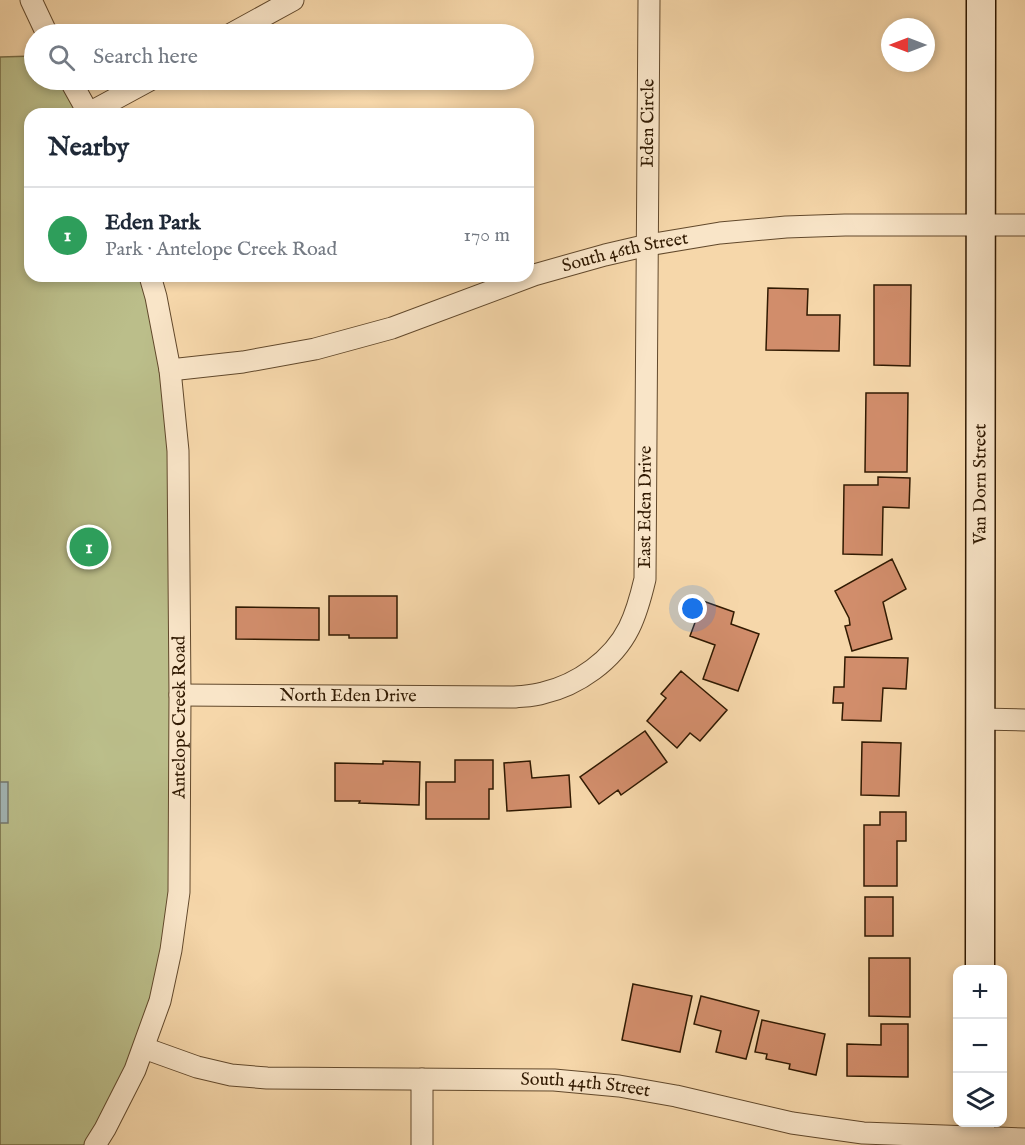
<!DOCTYPE html>
<meta charset="utf-8">
<style>
:root{--surface:#fff;--page:#f2f2f3;--text:#1f2937;--muted:#747a83;--line:#e0e1e3;--accent:#ea580c}
body{margin:0;font-family:"IM FELL English",serif;background:var(--page);color:var(--text)}
.controls{position:absolute;right:18px;bottom:18px;display:grid;overflow:hidden;border-radius:12px;box-shadow:0 3px 9px #0003}
.controls button{width:54px;height:54px;display:grid;place-items:center;padding:0;border:0;border-bottom:2px solid var(--line);background:var(--surface);color:var(--text);font:30px sans-serif}
.compass{position:absolute;left:881px;top:18px;width:54px;height:54px;border-radius:50%;background:var(--surface);box-shadow:0 3px 9px #0003;rotate:270deg}
.you{position:absolute;left:693px;top:609px;width:21px;height:21px;margin:-15px;border:4px solid #fff;border-radius:50%;background:#1a73e8;box-shadow:0 0 0 9px #1a73e833}
.badge{display:grid;place-items:center;width:39px;height:39px;border-radius:50%;background:var(--accent);color:#fff;font-size:20px;font-weight:700}
.pin{position:absolute;translate:-50% -50%;border:3px solid #fff;box-shadow:0 2px 6px #0006}
.list{margin:0;padding:0;list-style:none}
h2{display:flex;justify-content:space-between;align-items:center;height:78px;margin:0;padding:0 24px;font-size:26px}
h2 small{font-size:20px;font-weight:400;color:var(--muted)}
.list li{display:grid;grid-template-columns:39px 1fr auto;gap:18px;align-items:center;box-sizing:border-box;height:96px;padding:0 24px;border-top:2px solid var(--line)}
.list b{display:block;font-size:22px;white-space:nowrap}
.list p{margin:0;font-size:20px;white-space:nowrap;color:var(--muted)}
.list em{font-size:20px;font-style:normal;color:var(--muted)}
.icon{flex:none;width:33px;height:33px;fill:none;stroke:currentColor;stroke-width:2;stroke-linecap:round;stroke-linejoin:round}
.map{position:relative;flex:none;width:1025px;height:1145px;overflow:hidden}
.search{position:absolute;background:var(--surface);box-shadow:0 3px 9px #0003;left:24px;top:24px;width:510px;height:66px;display:flex;align-items:center;gap:15px;box-sizing:border-box;padding:0 21px;border-radius:33px;color:var(--muted);font-size:22px}
.panel{position:absolute;background:var(--surface);box-shadow:0 3px 9px #0003;left:24px;top:108px;width:510px;height:174px;border-radius:18px}
.map>svg:first-child{display:block}
.green{fill:#bbbe8a;stroke:#766c46;stroke-width:1.5}
.water{fill:#a3b6b5;stroke:#75786d;stroke-width:1.5}
.building{fill:#d18d6b;stroke:#311a02;stroke-width:1.5}
.lines{fill:none;stroke-linecap:round;stroke-linejoin:round}
.minor-casing{stroke:#62492c;stroke-width:23}
.secondary-casing{stroke:#311a02;stroke-width:31}
.minor{stroke:#f9e5c8;stroke-width:21}
.secondary{stroke:#f9e5c8;stroke-width:28}
.labels{text-anchor:middle;dominant-baseline:central;stroke-width:4.5;stroke-linejoin:round;paint-order:stroke}
.street-label{font-size:18px;fill:#311a02;stroke:#f9e5c8}
</style>
<div class="map">
<svg width="1025" height="1145" viewBox="0 0 1025 1145">
<rect width="100%" height="100%" fill="#f6d7aa"/>
<filter id="stains"><feTurbulence type="fractalNoise" baseFrequency=".00333" numOctaves="4"/><feColorMatrix values="0 0 0 0 .2 0 0 0 0 .09 0 0 0 0 .02 0 0 0 .5 -.17"/></filter>
<radialGradient id="worn" r=".72"><stop offset=".6" stop-color="#630" stop-opacity="0"/><stop offset="1" stop-color="#630" stop-opacity=".3"/></radialGradient>
<path class="green" d="M 34,56 L 34,80 L 70,80 L 89,114 L 30,114 L 30,276 L 150,276 L 170,370 L 171,950 L 95,1145 L 0,1145 L 0,57 Z"/>
<path class="water" d="M 0,782 L 8,782 L 8,823 L 0,823 Z"/>
<path class="building" d="M 874,285 L 911,285 L 910,366 L 874,365 Z
M 768,288 L 808,289 L 807,315 L 840,315 L 839,351 L 766,350 Z
M 866,393 L 908,393 L 907,472 L 865,472 Z
M 878,477 L 910,478 L 909,508 L 883,507 L 882,555 L 843,554 L 844,485 L 878,485 Z
M 892,559 L 906,589 L 883,602 L 892,639 L 852,651 L 845,626 L 850,625 L 849,618 L 835,591 Z
M 329,596 L 397,596 L 397,638 L 349,638 L 349,635 L 329,635 Z
M 703,601 L 734,612 L 731,624 L 759,634 L 738,691 L 703,679 L 715,645 L 690,636 Z
M 236,607 L 319,608 L 319,640 L 236,639 Z
M 845,657 L 908,658 L 906,689 L 883,688 L 881,721 L 842,720 L 843,703 L 833,703 L 834,687 L 844,687 Z
M 681,671 L 727,710 L 700,741 L 690,733 L 677,748 L 647,721 L 666,698 L 661,694 Z
M 645,731 L 667,762 L 621,795 L 618,790 L 599,804 L 580,777 Z
M 862,742 L 901,743 L 899,796 L 861,795 Z
M 455,760 L 493,760 L 493,789 L 489,789 L 489,819 L 426,819 L 426,782 L 455,782 Z
M 383,761 L 420,762 L 419,805 L 359,803 L 360,801 L 335,801 L 335,763 L 383,764 Z
M 530,761 L 532,778 L 569,775 L 571,807 L 507,811 L 504,763 Z
M 880,812 L 906,812 L 906,841 L 897,841 L 897,886 L 864,886 L 864,825 L 880,825 Z
M 865,897 L 893,897 L 893,936 L 865,936 Z
M 869,958 L 910,958 L 910,1017 L 869,1016 Z
M 633,984 L 692,996 L 680,1052 L 622,1040 Z
M 701,996 L 759,1011 L 746,1059 L 716,1052 L 721,1031 L 694,1024 Z
M 762,1020 L 825,1034 L 816,1075 L 789,1069 L 790,1064 L 766,1059 L 767,1054 L 755,1052 Z
M 881,1024 L 908,1024 L 908,1077 L 847,1076 L 847,1044 L 881,1045 Z"/>
<g class="lines">
<defs>
<g id="minor">
<path d="M 31,0 L 47,34"/>
<path d="M 231,34 L 293,0"/>
<path d="M 70,80 L 89,114"/>
<path d="M 89,113 L 150,80"/>
<path id="s1" d="M 170,370 L 243,362 L 315,349 L 392,328 L 534,275 L 605,255 L 648,245 L 720,233 L 786,227 L 845,225 L 1025,225"/>
<path id="s2" d="M 180,695 L 515,697 C 524,696 534,696 543,693 C 578,685 613,660 629,628 C 637,612 641,596 645,579 L 649,0"/>
<path d="M 980,719 L 1025,720"/>
<path id="s3" d="M 144,1048 L 197,1067 L 231,1075 L 267,1078 L 554,1080 L 619,1086 L 676,1096 L 792,1123 L 863,1133 L 1025,1139"/>
<path d="M 422,1079 L 422,1145"/>
<path id="s4" d="M 95,1145 L 105,1129 L 135,1070 L 160,1001 L 171,950 L 179,892 L 180,695 L 178,451 L 170,370 L 156,297 L 150,276"/>
</g>
<g id="secondary">
<path id="s5" d="M 980,970 L 981,0"/>
<path d="M 980,1145 L 980,1122"/>
</g>
</defs>
<use href="#minor" class="minor-casing"/>
<use href="#secondary" class="secondary-casing"/>
<use href="#minor" class="minor"/>
<use href="#secondary" class="secondary"/>
</g>
<g class="labels">
<g class="street-label">
<text stroke="none"><textPath href="#s2" startOffset="982">Eden Circle</textPath></text>
<text stroke="none"><textPath href="#s1" startOffset="472">South 46th Street</textPath></text>
<text stroke="none"><textPath href="#s5" startOffset="486">Van Dorn Street</textPath></text>
<text stroke="none"><textPath href="#s2" startOffset="598">East Eden Drive</textPath></text>
<text stroke="none"><textPath href="#s2" startOffset="168">North Eden Drive</textPath></text>
<text stroke="none"><textPath href="#s4" startOffset="444">Antelope Creek Road</textPath></text>
<text stroke="none"><textPath href="#s3" startOffset="446">South 44th Street</textPath></text>
</g>
</g>
<rect width="100%" height="100%" filter="url(#stains)"/>
<rect width="100%" height="100%" fill="url(#worn)"/>
</svg>
<div class="controls">
<button>+</button>
<button>−</button>
<button><svg class="icon" aria-label="layers" viewBox="0 0 24 24"><path d="M12 4l9 5-9 5-9-5zM3 14l9 5 9-5"/></svg></button>
</div>
<svg class="compass" viewBox="-18 -18 36 36"><path d="M0-13l5 13h-10z" fill="#e53935"/><path d="M0 13l5-13h-10z" fill="#747a83"/></svg>
<div class="you"></div>
<div class="pin badge" style="left:89px;top:547px;background:#2e9e5b">1</div>
<div class="search"><svg class="icon" aria-label="search" viewBox="0 0 24 24"><circle cx="10" cy="10" r="6"/><path d="M15 15l6 6"/></svg>Search here</div>
<section class="panel">
<h2>Nearby<small></small></h2>
<ul class="list">
<li><span class="badge" style="background:#2e9e5b">1</span><div><b>Eden Park</b><p>Park · Antelope Creek Road</p></div><em>170 m</em></li>
</ul>
</section>
</div>
